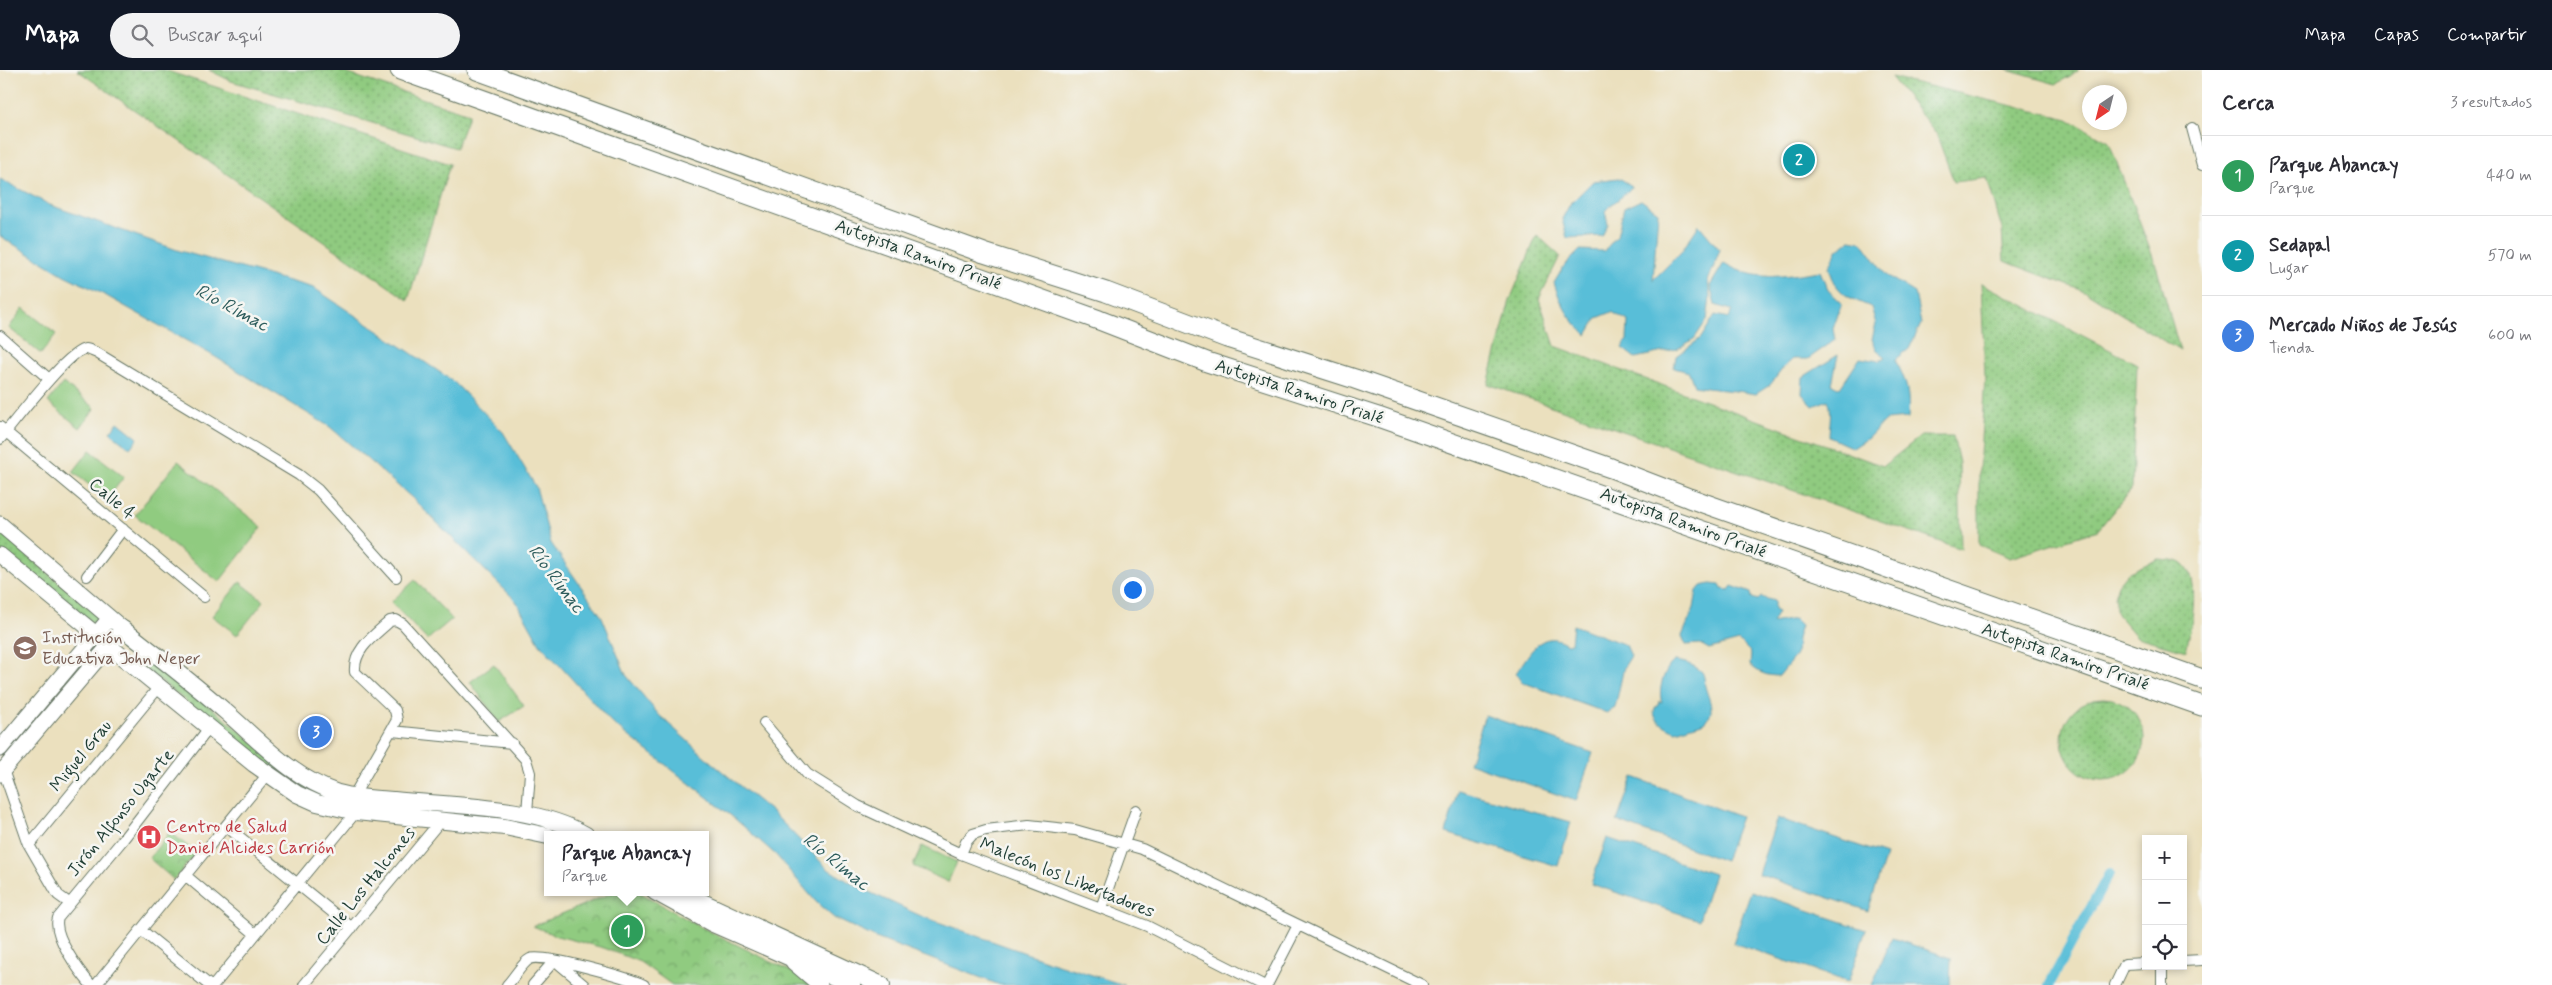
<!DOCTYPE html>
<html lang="es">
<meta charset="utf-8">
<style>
:root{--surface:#fff;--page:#f2f2f3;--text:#2b2b33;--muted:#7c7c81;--line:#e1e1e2;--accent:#111827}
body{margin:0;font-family:Mynerve,sans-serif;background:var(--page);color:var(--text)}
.controls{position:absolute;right:15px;bottom:15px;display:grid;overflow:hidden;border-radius:0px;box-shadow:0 2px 8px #0003}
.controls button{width:45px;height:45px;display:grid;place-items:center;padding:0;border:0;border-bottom:1px solid var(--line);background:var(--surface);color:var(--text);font:25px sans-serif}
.compass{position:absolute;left:2082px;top:15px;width:45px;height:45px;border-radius:50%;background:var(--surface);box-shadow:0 2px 8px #0003;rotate:215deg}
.you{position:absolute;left:1132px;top:519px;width:18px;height:18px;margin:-12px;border:4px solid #fff;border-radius:50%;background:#1a73e8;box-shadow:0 0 0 8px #1a73e833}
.badge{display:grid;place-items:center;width:32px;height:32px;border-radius:50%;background:var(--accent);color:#fff;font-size:16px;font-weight:700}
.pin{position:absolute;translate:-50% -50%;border:2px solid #fff;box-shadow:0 1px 5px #0006}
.popup{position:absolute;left:544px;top:761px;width:165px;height:65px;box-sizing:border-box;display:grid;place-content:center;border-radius:0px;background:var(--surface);filter:drop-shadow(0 1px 4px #0005);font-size:16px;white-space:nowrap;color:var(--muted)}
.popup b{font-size:19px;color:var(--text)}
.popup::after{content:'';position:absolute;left:50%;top:100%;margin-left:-10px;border:10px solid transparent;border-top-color:var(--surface)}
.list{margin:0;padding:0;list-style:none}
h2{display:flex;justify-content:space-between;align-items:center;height:65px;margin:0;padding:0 20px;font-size:21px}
h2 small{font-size:16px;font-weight:400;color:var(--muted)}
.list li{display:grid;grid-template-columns:32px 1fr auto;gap:15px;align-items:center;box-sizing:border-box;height:80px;padding:0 20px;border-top:1px solid var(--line)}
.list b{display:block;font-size:19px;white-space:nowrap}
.list p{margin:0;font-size:16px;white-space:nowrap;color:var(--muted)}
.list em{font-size:16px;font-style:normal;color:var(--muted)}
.icon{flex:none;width:28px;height:28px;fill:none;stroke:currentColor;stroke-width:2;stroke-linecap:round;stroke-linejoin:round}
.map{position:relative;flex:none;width:2202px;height:915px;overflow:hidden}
header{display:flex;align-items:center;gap:30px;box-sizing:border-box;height:70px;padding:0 25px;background:var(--accent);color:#fff}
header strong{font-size:24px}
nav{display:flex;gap:28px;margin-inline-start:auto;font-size:18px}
.search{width:350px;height:45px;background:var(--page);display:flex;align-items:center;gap:12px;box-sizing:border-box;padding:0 18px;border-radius:28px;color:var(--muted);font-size:19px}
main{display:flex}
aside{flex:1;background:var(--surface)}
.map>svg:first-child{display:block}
.grass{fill:url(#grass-dots);stroke:#58845a}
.park{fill:url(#park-crowns);stroke:#58845a}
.garden{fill:#90cb80;stroke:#58845a}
.water{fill:#59bed8;stroke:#3c7e86}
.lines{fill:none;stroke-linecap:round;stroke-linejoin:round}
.canal{stroke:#59bed8;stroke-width:10}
.street-casing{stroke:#667664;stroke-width:12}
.secondary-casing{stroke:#667664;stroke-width:17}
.primary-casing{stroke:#667664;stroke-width:18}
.highway-casing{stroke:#667664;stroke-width:21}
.street{stroke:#fff;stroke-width:10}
.secondary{stroke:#fff;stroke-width:15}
.primary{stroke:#fff;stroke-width:16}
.highway{stroke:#fff;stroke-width:19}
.labels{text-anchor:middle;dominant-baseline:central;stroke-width:5;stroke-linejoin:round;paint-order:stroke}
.street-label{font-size:18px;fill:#1f3d34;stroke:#f6f6f2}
.education-label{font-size:18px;fill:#785e54;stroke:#f6f6f2;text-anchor:start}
.health-label{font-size:18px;fill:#be3a42;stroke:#f6f6f2;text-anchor:start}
.water-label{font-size:19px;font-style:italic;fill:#2e5d5d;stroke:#f6f6f2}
</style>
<header>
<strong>Mapa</strong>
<div class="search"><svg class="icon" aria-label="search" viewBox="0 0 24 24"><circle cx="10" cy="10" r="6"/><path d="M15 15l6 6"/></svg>Buscar aquí</div>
<nav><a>Mapa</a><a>Capas</a><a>Compartir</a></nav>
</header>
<main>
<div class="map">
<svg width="2202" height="915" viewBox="0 0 2202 915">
<defs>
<pattern id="grass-dots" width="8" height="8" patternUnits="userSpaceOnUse" patternTransform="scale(1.25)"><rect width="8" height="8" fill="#90cb80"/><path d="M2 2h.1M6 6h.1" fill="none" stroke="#75a66a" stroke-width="1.8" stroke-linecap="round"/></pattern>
<pattern id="park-crowns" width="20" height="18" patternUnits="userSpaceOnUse" patternTransform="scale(1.25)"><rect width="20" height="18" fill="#90cb80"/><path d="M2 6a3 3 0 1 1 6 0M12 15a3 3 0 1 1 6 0" fill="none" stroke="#75a66a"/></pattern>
</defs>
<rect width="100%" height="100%" fill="#f6f6f2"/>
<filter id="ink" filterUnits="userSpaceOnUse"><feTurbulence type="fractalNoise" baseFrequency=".02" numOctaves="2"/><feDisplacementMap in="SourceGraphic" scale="10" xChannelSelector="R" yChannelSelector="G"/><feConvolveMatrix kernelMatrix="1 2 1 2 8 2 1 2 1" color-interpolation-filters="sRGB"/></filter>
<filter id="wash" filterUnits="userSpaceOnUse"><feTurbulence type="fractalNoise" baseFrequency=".0096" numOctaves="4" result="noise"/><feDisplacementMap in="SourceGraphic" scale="20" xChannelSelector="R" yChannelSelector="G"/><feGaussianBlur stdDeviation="1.12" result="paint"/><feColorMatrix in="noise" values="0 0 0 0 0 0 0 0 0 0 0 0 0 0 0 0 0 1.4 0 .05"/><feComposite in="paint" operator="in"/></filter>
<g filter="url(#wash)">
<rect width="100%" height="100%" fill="#ebe0be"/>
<path class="grass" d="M 77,0 L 164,0 L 450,94 L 408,230 Z
M 209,0 L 337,0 L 469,44 L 456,78 L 231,11 Z
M 2007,0 L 2077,0 L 2077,2 L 2056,14 Z
M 1891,7 L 2068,49 L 2109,72 L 2157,198 L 2180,281 L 2086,222 L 2004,191 L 2002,159 L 1987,108 L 1954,112 L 1936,63 Z
M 1537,165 L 1560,186 L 1539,229 L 1555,276 L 1883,396 L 1921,366 L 1953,366 L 1959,393 L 1961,479 L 1488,314 L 1510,230 Z
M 1981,213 L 2137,294 L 2132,418 L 2098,460 L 2010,488 L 1979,475 L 1979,400 L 1985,307 Z
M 0,462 L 97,545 L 96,551 L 92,553 L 0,481 Z
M 2158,489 C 2168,490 2177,489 2184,495 C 2202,511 2190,561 2186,581 L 2137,567 L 2117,544 L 2114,527 L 2118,514 L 2127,503 Z
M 124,566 L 301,711 L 435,738 L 434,747 L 346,737 L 292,716 L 118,577 Z
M2062 669a41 41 0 1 1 82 0a41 41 0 1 1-82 0Z"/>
<path class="park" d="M 170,762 L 196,783 L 174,810 L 149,788 Z
M 614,822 L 639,822 L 697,855 L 792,902 L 811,915 L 672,915 L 640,892 L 604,878 L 557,866 L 533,856 Z"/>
<path class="garden" d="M 23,238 L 56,264 L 41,284 L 9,258 Z
M 63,313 L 95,338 L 80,358 L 48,332 Z
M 90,380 L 124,407 L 107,429 L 73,402 Z
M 178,391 L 262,457 L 219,512 L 135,445 Z
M 415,510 L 452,549 L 427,570 L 391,532 Z
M 240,512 L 264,531 L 237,565 L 212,546 Z
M 494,594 L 524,636 L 499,652 L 470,612 Z
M 922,776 L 957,792 L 948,812 L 913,796 Z"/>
<path class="water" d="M 1619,108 L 1632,116 C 1624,127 1614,131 1605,141 L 1608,154 L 1602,166 L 1567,168 L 1562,149 L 1570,134 L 1593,111 Z
M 0,109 L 50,135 L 180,181 L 314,218 L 453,311 L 503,362 L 536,417 L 551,473 L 602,547 L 626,605 L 659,645 L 712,693 L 773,743 L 828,799 L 856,816 L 921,846 L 1051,892 L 1124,915 L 1000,915 L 876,868 L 834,848 L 817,833 L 776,785 L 734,748 L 612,653 L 540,574 L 516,531 L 411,427 L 330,357 L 212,285 L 103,224 L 64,205 L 0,166 Z
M 1641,130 L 1658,142 L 1653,210 L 1681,182 L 1699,155 L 1720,180 L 1708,211 L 1710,228 L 1707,250 L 1694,269 L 1677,279 L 1635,288 L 1622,278 L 1627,270 L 1628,251 L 1612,242 L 1597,248 L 1587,265 C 1569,250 1561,235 1554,213 L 1564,196 L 1580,180 L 1604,181 L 1617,166 L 1624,138 Z
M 1851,170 L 1862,172 L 1886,205 L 1915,223 L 1921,254 L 1909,279 L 1895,290 C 1907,310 1910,326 1908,348 L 1885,350 L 1868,368 L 1853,378 L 1829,367 C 1829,354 1833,342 1828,330 L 1813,336 L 1802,324 L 1803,307 L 1838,285 L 1832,314 L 1840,318 L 1860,288 L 1879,291 L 1886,287 L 1876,279 L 1872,269 L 1876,254 L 1871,237 C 1847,227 1836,224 1829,197 L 1838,179 Z
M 1724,193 C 1757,213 1783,206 1820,201 L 1828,220 L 1842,233 L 1833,259 L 1835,270 L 1808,289 L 1793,289 L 1784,297 L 1770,315 L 1756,324 C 1735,320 1715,320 1694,316 L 1689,302 L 1674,298 L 1676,286 L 1701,268 L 1715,245 L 1729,248 L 1732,240 L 1715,235 L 1710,216 Z
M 118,352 L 138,368 L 130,378 L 110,362 Z
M 1711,514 L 1720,515 L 1722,519 L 1729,520 L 1732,516 L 1751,523 L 1752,528 L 1758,530 L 1761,527 L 1774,531 L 1774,540 L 1778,542 L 1772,553 L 1795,549 L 1801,555 L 1797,569 L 1796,585 L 1779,606 C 1767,606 1759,603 1750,595 L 1751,583 L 1739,571 L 1709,579 L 1700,574 L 1686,575 L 1682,566 L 1694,538 L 1697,521 L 1701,516 Z
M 1573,555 L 1626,575 L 1631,586 L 1624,597 L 1615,638 L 1607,643 L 1522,612 L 1516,603 C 1529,585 1541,557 1567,574 L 1571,573 Z
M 1675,591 C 1684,592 1694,595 1701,601 C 1705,605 1704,611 1705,616 C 1708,629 1717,641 1705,652 L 1676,661 C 1668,658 1650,650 1655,638 C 1656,636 1659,634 1659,631 L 1662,632 C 1657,621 1665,596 1675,591 Z
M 1485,645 L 1593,683 L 1576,731 L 1469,693 Z
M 1633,707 L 1741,747 L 1725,791 L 1617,751 Z
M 1458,720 L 1571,752 L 1558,796 L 1446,763 Z
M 1777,748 L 1886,785 L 1868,841 L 1758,804 Z
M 1607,768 L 1714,804 L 1699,850 L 1591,814 Z
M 1751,821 L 1866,860 L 1848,912 L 1733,873 Z
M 1892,868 L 1951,888 L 1950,915 L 1872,915 Z"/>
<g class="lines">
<path class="canal" d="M 2049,915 L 2109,804"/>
</g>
</g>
<g filter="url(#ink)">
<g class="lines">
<defs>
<path id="street" d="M 2192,58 L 2202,95
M 0,266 L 49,309
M 0,357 L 204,527
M 0,369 C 13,354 69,279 86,279 C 89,279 94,282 97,283 L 299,405 L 318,420 L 396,507
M 87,506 L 123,459
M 764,653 L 807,704 L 858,736 L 961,784 L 1147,856 L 1263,915
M 392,661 L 512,673
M 2,697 L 29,775 L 58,825 L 69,833
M 353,727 L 397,650 L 395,640 L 355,602 C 353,579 375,565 390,551 L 396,550 L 403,554 L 526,690 L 530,703 L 527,743
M 226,756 L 352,858
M 29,775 L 159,617
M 961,784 L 966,772 L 973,764 L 986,760 L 1029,755 L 1075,760 L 1142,779 L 1422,915
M 185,805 L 255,864
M 1101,838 L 1136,740
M 141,860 L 209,915
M 2183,891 L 2202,890
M 559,894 L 584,915
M 2162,896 L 2162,915
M 91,915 C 80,902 52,865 58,848 L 121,772 L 209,658
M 96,915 L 268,704
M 214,915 L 356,742
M 304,915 L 442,749
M 507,915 C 514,908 522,893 530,889 C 542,883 629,908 644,915
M 533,915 L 554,891
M 1267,915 L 1298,855
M 2115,915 L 2125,894 L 2146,893"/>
<path id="secondary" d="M 0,454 L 123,559 L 0,704
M 0,485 L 103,570
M 0,679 L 110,548
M 793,892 L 820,915"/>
<path id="primary" d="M 123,559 C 158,586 193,613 226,642 C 262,673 292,708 338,723 C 356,728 376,729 394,730 C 454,736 534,735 586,765
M 109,576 L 254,694 L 297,724 L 317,733 L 356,742 L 505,757 L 548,766
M 655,822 L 713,854 L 852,915
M 681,822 L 882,915"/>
<path id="highway" d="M 400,0 L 1099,250 L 1207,292 L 1378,347 L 2202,636
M 477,0 L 984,183 L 1106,222 L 1227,268 L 1355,309 L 1611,398 L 1689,428 L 2202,609"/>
</defs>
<use href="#street" class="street-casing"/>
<use href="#secondary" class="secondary-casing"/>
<use href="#primary" class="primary-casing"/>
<use href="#highway" class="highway-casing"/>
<use href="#street" class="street"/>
<use href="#secondary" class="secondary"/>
<use href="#primary" class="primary"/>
<use href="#highway" class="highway"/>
</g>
</g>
<defs>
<symbol id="school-disc" viewBox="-11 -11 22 22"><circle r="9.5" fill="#8d6e63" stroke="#f6f6f2"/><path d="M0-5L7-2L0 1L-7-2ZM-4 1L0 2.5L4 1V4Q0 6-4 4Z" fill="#fff"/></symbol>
<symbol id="hospital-disc" viewBox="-11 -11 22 22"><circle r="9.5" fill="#e0444e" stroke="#f6f6f2"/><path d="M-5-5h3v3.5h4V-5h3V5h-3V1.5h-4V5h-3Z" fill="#fff"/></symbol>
</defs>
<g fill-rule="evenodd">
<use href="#school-disc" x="11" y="564" width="28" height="28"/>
<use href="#hospital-disc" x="135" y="753" width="28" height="28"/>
</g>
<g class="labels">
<g class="street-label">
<text transform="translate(918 185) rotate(20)">Autopista Ramiro Prialé</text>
<text transform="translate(1299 322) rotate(18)">Autopista Ramiro Prialé</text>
<text transform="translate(112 429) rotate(40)">Calle 4</text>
<text transform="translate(1683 453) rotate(20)">Autopista Ramiro Prialé</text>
<text transform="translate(2065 587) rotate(19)">Autopista Ramiro Prialé</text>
<text transform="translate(81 686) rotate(-51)">Miguel Grau</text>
<text transform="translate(121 743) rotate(-51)">Jirón Alfonso Ugarte</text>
<text transform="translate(1067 808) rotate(22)">Malecón los Libertadores</text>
<text transform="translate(366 816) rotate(-51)">Calle Los Halcones</text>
</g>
<g class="education-label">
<text x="42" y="568">Institución<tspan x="42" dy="21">Educativa John Neper</tspan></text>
</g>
<g class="health-label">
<text x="166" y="757">Centro de Salud<tspan x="166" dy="21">Daniel Alcides Carrión</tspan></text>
</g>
<g class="water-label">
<text transform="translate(232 238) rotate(28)">Río Rímac</text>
<text transform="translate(556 509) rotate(53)">Río Rímac</text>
<text transform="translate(836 792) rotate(39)">Río Rímac</text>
</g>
</g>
</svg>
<div class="controls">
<button>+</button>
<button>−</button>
<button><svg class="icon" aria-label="locate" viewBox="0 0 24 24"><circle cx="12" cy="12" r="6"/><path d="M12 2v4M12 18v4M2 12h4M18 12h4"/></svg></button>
</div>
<svg class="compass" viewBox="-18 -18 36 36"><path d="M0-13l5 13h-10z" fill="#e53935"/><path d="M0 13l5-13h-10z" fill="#7c7c81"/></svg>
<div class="you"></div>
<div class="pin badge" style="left:627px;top:861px;background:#2e9e5b">1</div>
<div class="popup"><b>Parque Abancay</b>Parque</div>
<div class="pin badge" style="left:1799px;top:90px;background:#0f9aa8">2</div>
<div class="pin badge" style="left:316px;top:662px;background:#3f7fe0">3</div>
</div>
<aside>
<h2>Cerca<small>3 resultados</small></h2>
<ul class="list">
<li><span class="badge" style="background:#2e9e5b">1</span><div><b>Parque Abancay</b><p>Parque</p></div><em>440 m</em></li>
<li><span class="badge" style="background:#0f9aa8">2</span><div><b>Sedapal</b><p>Lugar</p></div><em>570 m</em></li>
<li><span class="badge" style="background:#3f7fe0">3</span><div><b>Mercado Niños de Jesús</b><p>Tienda</p></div><em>600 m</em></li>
</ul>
</aside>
</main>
